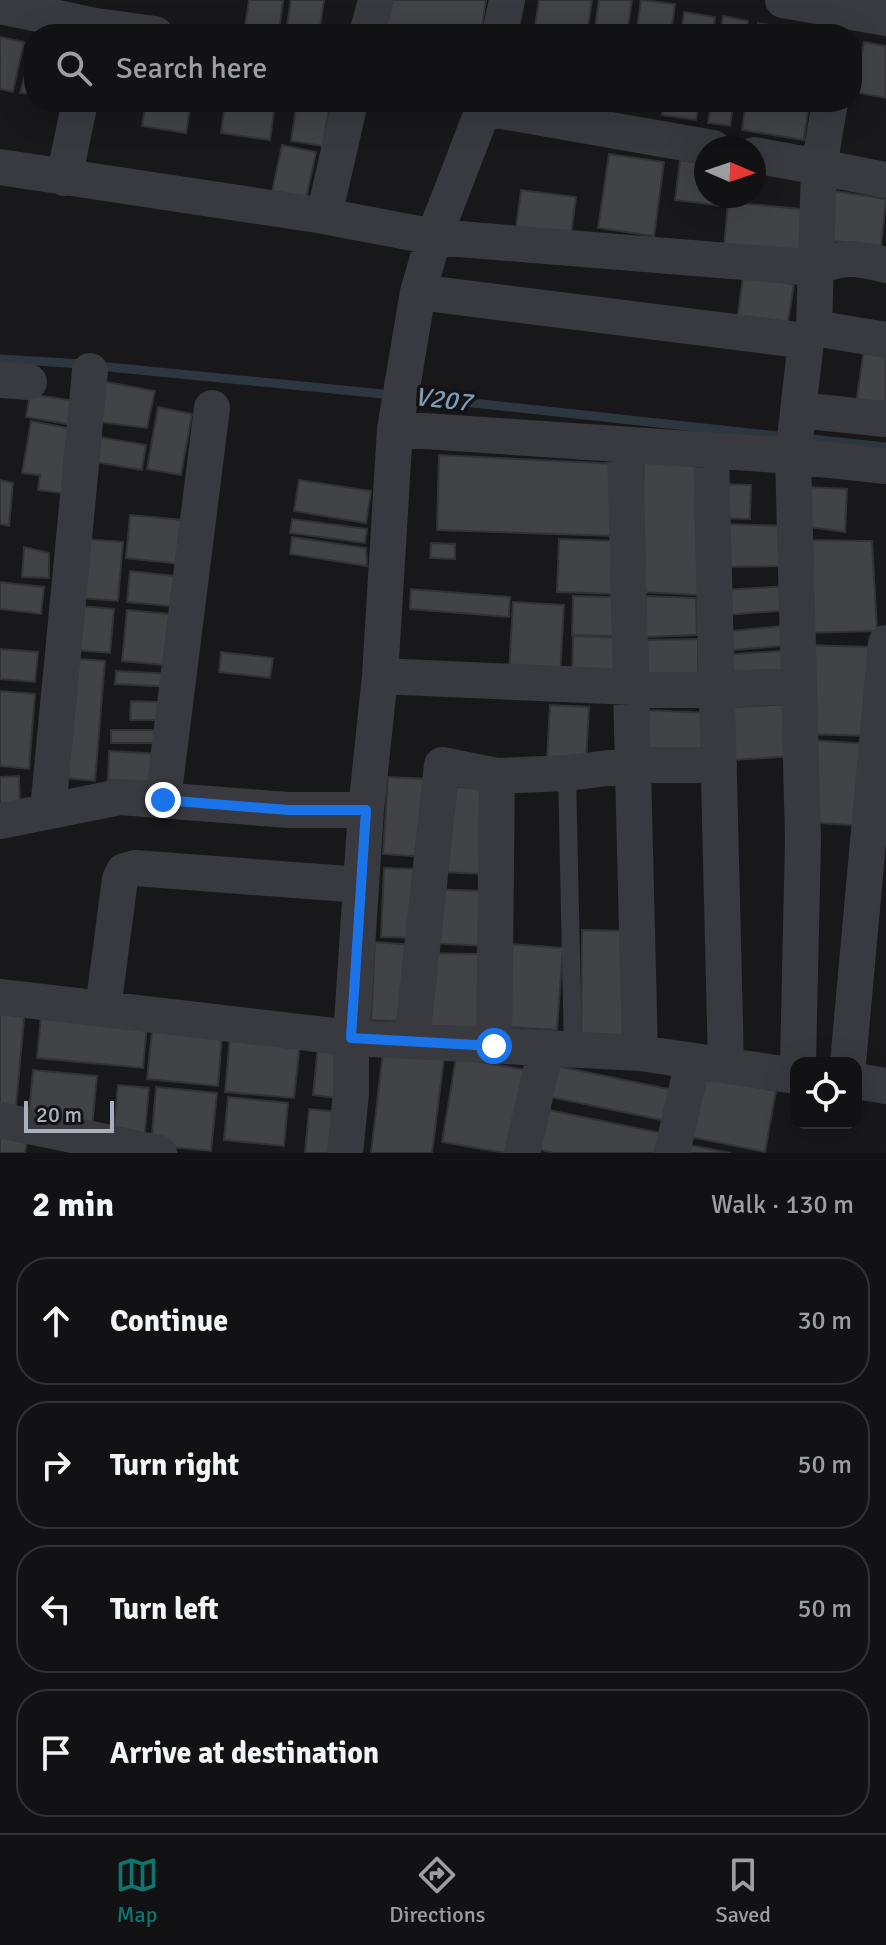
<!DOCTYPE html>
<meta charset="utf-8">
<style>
:root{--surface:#121214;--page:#1f2022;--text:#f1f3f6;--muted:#9c9ea0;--line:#313234;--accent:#0f766e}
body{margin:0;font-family:Signika,sans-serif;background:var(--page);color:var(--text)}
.controls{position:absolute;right:24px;bottom:24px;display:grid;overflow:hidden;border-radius:16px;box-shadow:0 8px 32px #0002}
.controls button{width:72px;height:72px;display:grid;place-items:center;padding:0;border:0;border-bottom:2px solid var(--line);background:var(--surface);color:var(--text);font:40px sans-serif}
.compass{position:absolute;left:694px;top:136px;width:72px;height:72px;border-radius:50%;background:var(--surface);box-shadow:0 8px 32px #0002;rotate:92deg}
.scale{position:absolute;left:24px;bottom:20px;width:90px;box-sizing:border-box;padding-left:8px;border:4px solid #a9afbb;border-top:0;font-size:22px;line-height:28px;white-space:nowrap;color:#a9afbb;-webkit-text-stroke:6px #131315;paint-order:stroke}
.stop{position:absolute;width:24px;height:24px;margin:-18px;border:6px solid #1a73e8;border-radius:50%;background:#fff}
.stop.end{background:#1a73e8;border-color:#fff;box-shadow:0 2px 8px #0008}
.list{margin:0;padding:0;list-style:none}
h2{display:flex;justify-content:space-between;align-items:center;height:104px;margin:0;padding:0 32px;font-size:34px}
h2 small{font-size:26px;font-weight:400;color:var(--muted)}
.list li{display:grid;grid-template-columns:52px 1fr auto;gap:24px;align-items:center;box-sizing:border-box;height:128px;margin:0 16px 16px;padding:0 16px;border:2px solid var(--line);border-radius:32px}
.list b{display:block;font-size:30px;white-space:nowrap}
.list em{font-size:26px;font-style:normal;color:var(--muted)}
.icon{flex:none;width:44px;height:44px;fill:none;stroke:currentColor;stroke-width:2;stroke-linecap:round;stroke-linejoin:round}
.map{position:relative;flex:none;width:886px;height:1153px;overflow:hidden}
.search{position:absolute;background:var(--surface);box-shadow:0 8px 32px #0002;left:24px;right:24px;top:24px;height:88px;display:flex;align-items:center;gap:20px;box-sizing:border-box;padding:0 28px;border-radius:32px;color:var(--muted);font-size:30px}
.sheet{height:680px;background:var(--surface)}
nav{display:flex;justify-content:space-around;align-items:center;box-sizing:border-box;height:112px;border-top:2px solid var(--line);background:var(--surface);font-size:22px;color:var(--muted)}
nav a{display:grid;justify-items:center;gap:4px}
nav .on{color:var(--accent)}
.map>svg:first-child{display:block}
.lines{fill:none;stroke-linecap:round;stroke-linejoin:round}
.stream{stroke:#2d373f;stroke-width:9}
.building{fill:#424347;stroke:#323236;stroke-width:2}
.service{stroke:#393a3f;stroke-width:18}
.minor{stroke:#393a3f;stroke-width:36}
.route{stroke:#1a73e8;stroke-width:10}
.labels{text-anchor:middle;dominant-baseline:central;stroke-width:7;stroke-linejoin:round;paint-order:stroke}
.water-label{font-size:26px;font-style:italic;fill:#7f9cb7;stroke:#131315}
</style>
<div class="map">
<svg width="886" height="1153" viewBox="0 0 886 1153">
<rect width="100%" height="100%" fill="#18181a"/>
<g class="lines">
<path class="stream" d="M 0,359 L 83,364
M 98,366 L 393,395
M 408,396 L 787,437
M 802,438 L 886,447"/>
</g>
<path class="building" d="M 249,0 L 283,0 L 279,32 L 245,26 Z
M 291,0 L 324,0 L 319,34 L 286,32 Z
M 389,0 L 486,0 L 481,34 L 384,34 Z
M 539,0 L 592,0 L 587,34 L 534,33 Z
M 599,0 L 632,0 L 627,34 L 594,34 Z
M 641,0 L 675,4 L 671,34 L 636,34 Z
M 684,12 L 715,17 L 713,34 L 681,34 Z
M 723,16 L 748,21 L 746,34 L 720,34 Z
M 758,23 L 820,33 L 820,34 L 756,34 Z
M 0,37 L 24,42 L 13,92 L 0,89 Z
M 34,41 L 34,94 L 20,93 Z
M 864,42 L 886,46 L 886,98 L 854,92 Z
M 146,102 L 191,102 L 186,133 L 142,126 Z
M 225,102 L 275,102 L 270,140 L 221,133 Z
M 297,102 L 330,102 L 323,146 L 291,141 Z
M 664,102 L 699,102 L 696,120 L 662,115 Z
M 711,102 L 734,102 L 730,126 L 708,123 Z
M 746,102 L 809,102 L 804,140 L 742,130 Z
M 282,145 L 316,152 L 306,199 L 272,192 Z
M 609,154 L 664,162 L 654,236 L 598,228 Z
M 680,160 L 706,164 L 706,196 L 723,196 L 722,206 L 675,200 Z
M 521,190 L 576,197 L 571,235 L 516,228 Z
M 835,191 L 886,199 L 881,248 L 827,240 Z
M 728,202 L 810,210 L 805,255 L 724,247 Z
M 743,277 L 794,284 L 787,328 L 737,321 Z
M 865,343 L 886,346 L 886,407 L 855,410 Z
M 96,380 L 155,391 L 147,428 L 91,421 Z
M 30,394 L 82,402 L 79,426 L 26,417 Z
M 158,407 L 192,414 L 181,475 L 147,469 Z
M 31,421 L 78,430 L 68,494 L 38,490 L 40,475 L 22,473 Z
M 93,436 L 146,445 L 142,470 L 89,461 Z
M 439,455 L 619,464 L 616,536 L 437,530 Z
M 644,458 L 695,460 L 699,595 L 640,592 Z
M 0,480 L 13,483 L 9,526 L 0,524 Z
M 299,480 L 371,491 L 366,523 L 294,511 Z
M 722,484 L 751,485 L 750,519 L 721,518 Z
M 807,487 L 847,489 L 845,532 L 803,526 Z
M 130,515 L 183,520 L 179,564 L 126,558 Z
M 292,519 L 367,529 L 365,543 L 290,533 Z
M 725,524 L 790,526 L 792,566 L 724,567 Z
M 292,537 L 366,548 L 367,566 L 290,554 Z
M 85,539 L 123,542 L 118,601 L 80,598 Z
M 559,539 L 616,541 L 614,594 L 557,592 Z
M 805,540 L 872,541 L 877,631 L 803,633 Z
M 431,543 L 455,544 L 455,559 L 430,558 Z
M 24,547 L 49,553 L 49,578 L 22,577 Z
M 130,571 L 183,577 L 180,607 L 127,602 Z
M 0,582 L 44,587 L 41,614 L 0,609 Z
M 789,586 L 791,610 L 724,615 L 722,590 Z
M 411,589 L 510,597 L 509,617 L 410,609 Z
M 573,596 L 614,597 L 613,636 L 572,635 Z
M 646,596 L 696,598 L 697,635 L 644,637 Z
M 513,602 L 564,605 L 560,675 L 509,672 Z
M 81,606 L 114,609 L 110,653 L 77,650 Z
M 127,610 L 179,615 L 175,666 L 122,661 Z
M 791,625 L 793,645 L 722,651 L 721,632 Z
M 573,636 L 619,638 L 617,683 L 572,681 Z
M 698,639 L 698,685 L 648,686 L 647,640 Z
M 804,645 L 874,647 L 872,736 L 802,734 Z
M 0,649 L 38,652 L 35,682 L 0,679 Z
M 791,650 L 794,679 L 726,684 L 724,655 Z
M 221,652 L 273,658 L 270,678 L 219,672 Z
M 67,658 L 105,661 L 95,781 L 57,777 Z
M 116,671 L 174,674 L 173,687 L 115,684 Z
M 0,691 L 35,694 L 29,769 L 0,766 Z
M 131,701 L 158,702 L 157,720 L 130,720 Z
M 794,704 L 794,756 L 734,760 L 732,707 Z
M 550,705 L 589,707 L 586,763 L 547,760 Z
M 642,710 L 712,713 L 710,761 L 640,758 Z
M 111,730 L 166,730 L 166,743 L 111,743 Z
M 810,740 L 870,744 L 865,826 L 805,822 Z
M 109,751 L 163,754 L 162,782 L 108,780 Z
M 19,776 L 20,804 L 0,805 L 0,777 Z
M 388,777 L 432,779 L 427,857 L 383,854 Z
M 443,786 L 489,789 L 485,874 L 439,872 Z
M 384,868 L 417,869 L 415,938 L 381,937 Z
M 431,889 L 486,891 L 483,946 L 428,943 Z
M 582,930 L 629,931 L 629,1037 L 581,1037 Z
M 375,942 L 412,945 L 408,1022 L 371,1020 Z
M 511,944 L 563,948 L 557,1030 L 506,1027 Z
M 423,953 L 481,954 L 479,1028 L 421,1027 Z
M 0,1006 L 25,1008 L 16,1107 L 0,1105 Z
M 41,1017 L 147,1026 L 143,1068 L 37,1058 Z
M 152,1031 L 222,1036 L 218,1086 L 147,1079 Z
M 230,1037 L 300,1044 L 294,1098 L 225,1092 Z
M 318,1045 L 340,1047 L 336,1098 L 313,1095 Z
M 383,1052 L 444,1059 L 432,1153 L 371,1153 Z
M 456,1058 L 527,1070 L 505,1153 L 442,1142 Z
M 552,1065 L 678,1091 L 671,1122 L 546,1096 Z
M 33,1070 L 97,1076 L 92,1128 L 28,1123 Z
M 693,1074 L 776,1091 L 765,1152 L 681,1135 Z
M 118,1085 L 149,1088 L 144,1142 L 113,1139 Z
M 156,1087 L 217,1093 L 211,1151 L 151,1145 Z
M 228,1097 L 288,1103 L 284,1146 L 224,1140 Z
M 309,1109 L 340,1112 L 336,1153 L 305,1153 Z
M 544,1109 L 666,1134 L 662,1153 L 554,1153 L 537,1149 Z
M 0,1134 L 27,1139 L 25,1153 L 0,1153 Z
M 679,1143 L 731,1153 L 677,1153 Z"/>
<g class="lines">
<path class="service" d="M 567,773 L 573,1051"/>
<path class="minor" d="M 783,0 L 886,18
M 0,6 L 96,26 L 155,34
M 367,34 L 376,0
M 500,34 L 507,0
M 485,108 L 713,148
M 754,155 L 819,167 L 830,102
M 0,167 L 324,216 L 434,237 L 816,268 C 844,255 857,258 886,265
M 64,178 L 80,102
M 324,216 L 350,102
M 418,292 L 806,341
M 814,328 L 886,340
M 0,380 L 29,382
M 798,410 L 886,419
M 395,429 L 793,456 L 886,466
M 625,445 L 640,1053
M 711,452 L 726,1064
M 380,676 L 631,687 L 633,690 L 717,690 L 799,685
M 163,800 L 212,408
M 48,810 L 90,371
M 0,821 L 120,797 L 288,810 L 366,810
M 0,997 L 351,1038 L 640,1053 L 796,1076
M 103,1009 L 120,879 L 124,871 L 135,868 L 361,885
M 412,1040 L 442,765 L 497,776 L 567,773 L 633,765 L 719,765
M 494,1046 L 497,776
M 798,1063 L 803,839 L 793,456 L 806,341 L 814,328 L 819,167 L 886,180
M 848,1063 L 886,643
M 856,1081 L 886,1086
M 0,1120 L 159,1153
M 345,1153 L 351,1093 L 351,1038 L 366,810 L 380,676 L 395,429 L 418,292 L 434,237 L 486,102
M 522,1153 L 546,1049
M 672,1153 L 693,1061"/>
</g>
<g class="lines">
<path class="route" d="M 163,800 L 288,810 L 366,810 L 351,1038 L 494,1046"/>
</g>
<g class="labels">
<g class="water-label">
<text transform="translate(443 400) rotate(6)">V207</text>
</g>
</g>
</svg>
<div class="controls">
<button><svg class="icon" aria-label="locate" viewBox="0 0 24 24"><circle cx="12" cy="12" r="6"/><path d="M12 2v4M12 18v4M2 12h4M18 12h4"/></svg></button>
</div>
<svg class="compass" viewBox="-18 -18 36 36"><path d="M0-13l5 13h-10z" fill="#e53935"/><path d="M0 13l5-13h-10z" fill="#9c9ea0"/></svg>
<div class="scale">20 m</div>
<div class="stop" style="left:494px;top:1046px"></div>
<div class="stop end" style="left:163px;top:800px"></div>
<div class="search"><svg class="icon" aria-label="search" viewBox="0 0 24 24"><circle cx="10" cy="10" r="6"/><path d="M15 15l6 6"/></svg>Search here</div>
</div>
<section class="sheet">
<h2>2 min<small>Walk · 130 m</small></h2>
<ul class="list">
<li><svg class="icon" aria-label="ahead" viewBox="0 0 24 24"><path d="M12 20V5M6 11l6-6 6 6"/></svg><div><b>Continue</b></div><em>30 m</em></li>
<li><svg class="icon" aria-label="right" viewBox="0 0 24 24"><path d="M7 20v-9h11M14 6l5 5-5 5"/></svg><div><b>Turn right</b></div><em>50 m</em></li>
<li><svg class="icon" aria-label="left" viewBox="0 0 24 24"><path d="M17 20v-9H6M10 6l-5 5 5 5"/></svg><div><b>Turn left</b></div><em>50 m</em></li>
<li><svg class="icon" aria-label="arrive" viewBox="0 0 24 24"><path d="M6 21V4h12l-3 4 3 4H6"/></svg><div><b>Arrive at destination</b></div></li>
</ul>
</section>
<nav>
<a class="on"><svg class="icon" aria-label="map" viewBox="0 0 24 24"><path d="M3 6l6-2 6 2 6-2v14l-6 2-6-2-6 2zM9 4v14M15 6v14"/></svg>Map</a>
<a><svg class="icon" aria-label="directions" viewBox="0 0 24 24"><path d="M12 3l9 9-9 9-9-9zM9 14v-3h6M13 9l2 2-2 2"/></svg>Directions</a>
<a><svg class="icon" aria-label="saved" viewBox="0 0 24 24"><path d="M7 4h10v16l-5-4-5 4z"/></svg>Saved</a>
</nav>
